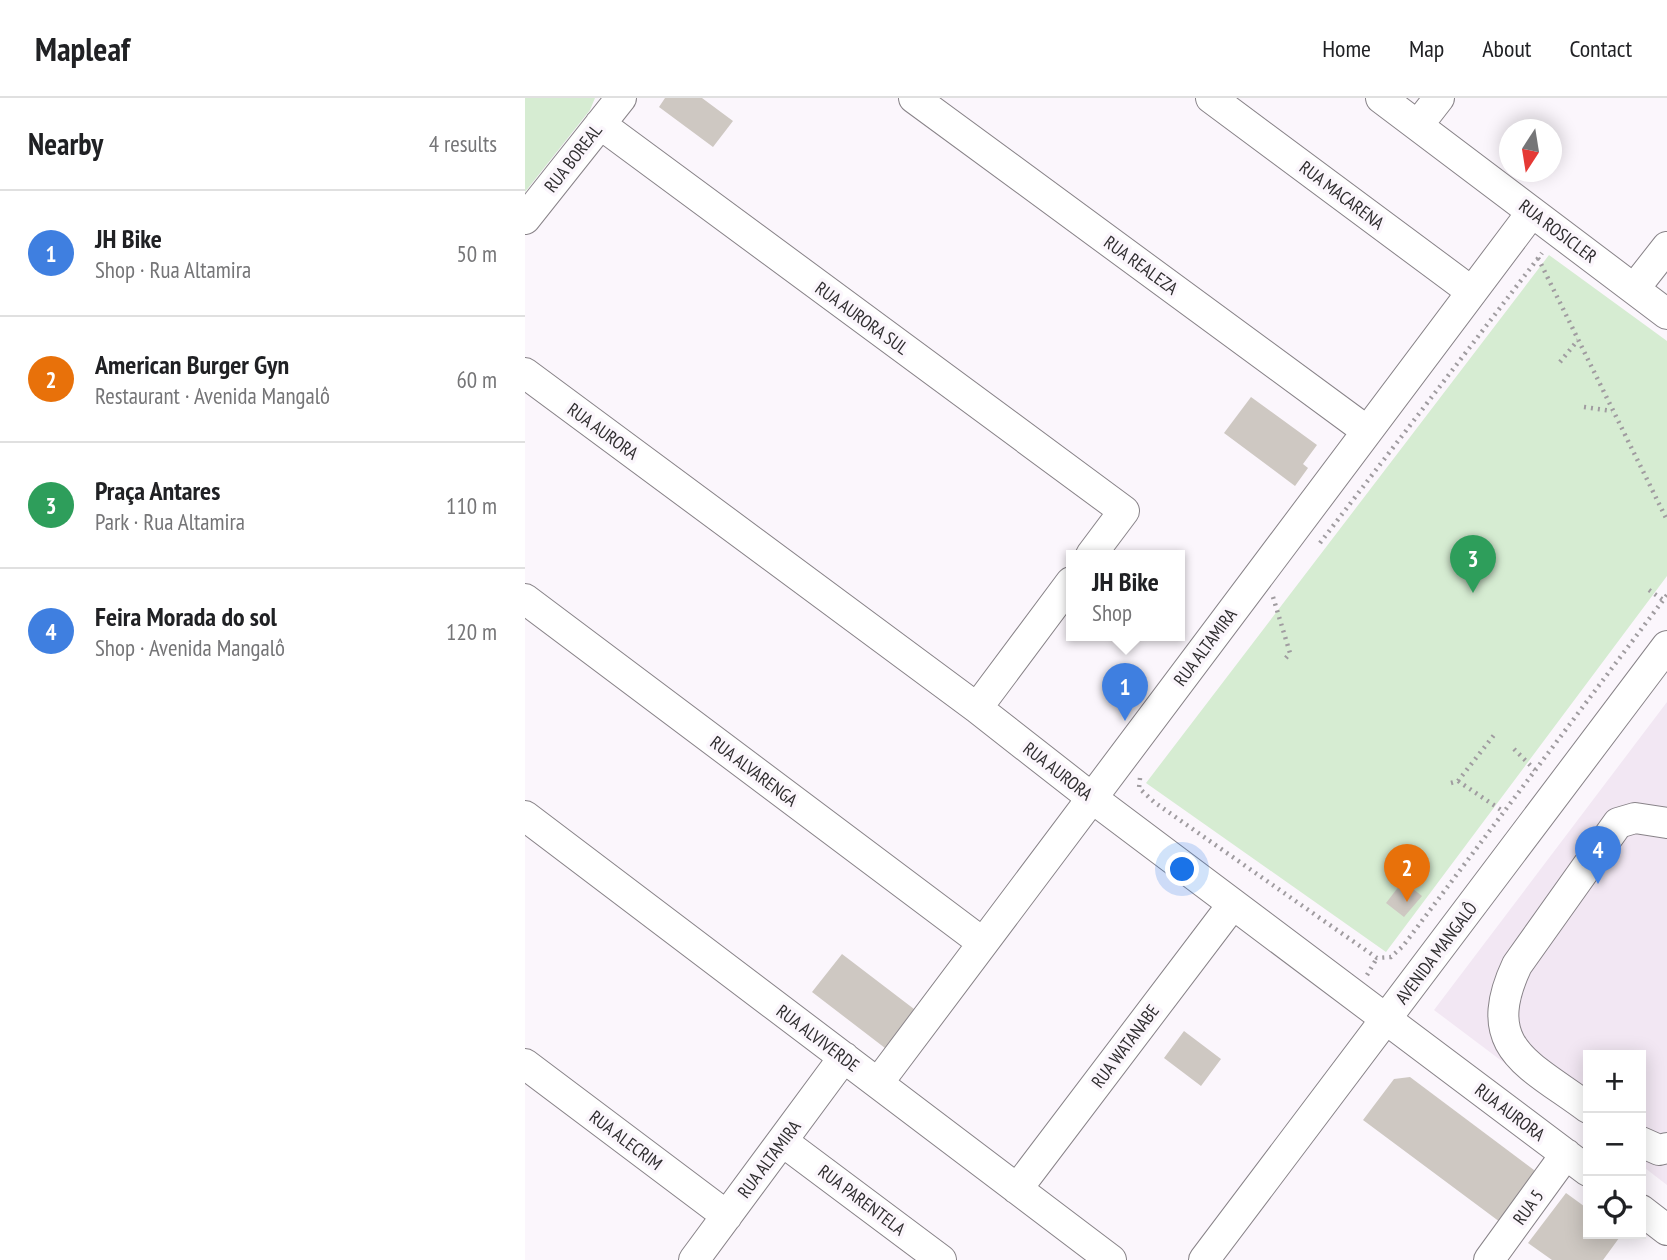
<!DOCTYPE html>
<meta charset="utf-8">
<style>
:root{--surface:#fff;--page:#f2f2f2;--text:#202124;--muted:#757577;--line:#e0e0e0;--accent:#0b8043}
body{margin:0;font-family:"PT Sans Narrow",sans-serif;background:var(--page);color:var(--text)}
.controls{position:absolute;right:21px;bottom:21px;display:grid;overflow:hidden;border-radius:0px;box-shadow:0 4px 18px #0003}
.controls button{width:63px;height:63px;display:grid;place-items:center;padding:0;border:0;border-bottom:2px solid var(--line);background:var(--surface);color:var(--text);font:35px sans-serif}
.compass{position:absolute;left:974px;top:21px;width:63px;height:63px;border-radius:50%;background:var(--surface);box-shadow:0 4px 18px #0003;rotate:192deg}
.you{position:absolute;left:658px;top:772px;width:24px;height:24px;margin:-18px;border:5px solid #fff;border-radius:50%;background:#1a73e8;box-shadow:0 0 0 10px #1a73e833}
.badge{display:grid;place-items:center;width:46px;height:46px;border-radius:50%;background:var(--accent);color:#fff;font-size:23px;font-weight:700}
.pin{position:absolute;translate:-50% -58px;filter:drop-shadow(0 2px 4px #0008)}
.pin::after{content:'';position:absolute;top:37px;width:24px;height:21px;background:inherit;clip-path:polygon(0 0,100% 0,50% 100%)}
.popup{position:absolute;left:541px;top:452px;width:119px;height:91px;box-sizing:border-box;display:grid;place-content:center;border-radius:0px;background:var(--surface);filter:drop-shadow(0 2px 5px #0005);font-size:23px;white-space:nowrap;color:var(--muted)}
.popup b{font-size:26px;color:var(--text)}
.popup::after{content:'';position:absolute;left:50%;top:100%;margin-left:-14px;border:14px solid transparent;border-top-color:var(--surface)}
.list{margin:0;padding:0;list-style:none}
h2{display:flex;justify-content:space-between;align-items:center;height:91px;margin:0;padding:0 28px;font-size:30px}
h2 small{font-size:23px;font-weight:400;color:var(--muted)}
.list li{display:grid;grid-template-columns:46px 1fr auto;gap:21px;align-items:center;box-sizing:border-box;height:126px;padding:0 28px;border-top:2px solid var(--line)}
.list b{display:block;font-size:26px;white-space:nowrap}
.list p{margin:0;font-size:23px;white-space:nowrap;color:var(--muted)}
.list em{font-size:23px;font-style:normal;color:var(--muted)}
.icon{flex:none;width:38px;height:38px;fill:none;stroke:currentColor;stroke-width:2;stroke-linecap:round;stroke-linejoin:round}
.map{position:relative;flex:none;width:1142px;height:1162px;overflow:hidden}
header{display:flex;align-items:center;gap:42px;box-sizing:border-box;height:98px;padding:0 35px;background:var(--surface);border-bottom:2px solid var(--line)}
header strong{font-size:33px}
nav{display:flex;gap:38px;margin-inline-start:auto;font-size:24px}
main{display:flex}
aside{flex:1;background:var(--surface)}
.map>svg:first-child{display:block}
.built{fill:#f2e7f3}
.green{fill:#d6ecd2}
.building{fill:#cec8c2}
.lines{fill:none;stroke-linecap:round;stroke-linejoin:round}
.minor-casing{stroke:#888388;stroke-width:32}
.path{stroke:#a09ca0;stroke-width:4.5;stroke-dasharray:2 5;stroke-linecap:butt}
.minor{stroke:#fff;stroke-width:30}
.labels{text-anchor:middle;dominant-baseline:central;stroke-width:7;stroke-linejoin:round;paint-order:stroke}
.street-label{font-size:18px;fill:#302e30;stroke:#fbf6fc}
</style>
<header>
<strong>Mapleaf</strong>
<nav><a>Home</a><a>Map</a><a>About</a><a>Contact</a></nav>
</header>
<main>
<aside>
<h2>Nearby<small>4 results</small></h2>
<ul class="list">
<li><span class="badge" style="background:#3f7fe0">1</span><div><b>JH Bike</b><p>Shop · Rua Altamira</p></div><em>50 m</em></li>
<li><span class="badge" style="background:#e8710a">2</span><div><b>American Burger Gyn</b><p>Restaurant · Avenida Mangalô</p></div><em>60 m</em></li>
<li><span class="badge" style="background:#2e9e5b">3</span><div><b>Praça Antares</b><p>Park · Rua Altamira</p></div><em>110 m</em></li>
<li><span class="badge" style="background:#3f7fe0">4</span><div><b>Feira Morada do sol</b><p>Shop · Avenida Mangalô</p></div><em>120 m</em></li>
</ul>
</aside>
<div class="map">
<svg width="1142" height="1162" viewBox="0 0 1142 1162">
<rect width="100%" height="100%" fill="#fbf6fc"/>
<path class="built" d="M 1142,604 L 1142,1087 L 1116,1067 L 1116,957 L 1063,957 L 1063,1028 L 909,912 Z"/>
<path class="green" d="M 0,0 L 70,0 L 65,12 L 0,94 Z
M 1024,157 L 1142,243 L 1142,478 L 861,854 L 621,685 Z"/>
<path class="building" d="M 140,0 L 177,0 L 208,23 L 188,49 L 134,9 Z
M 726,299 L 792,347 L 778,366 L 783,370 L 770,388 L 699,335 Z
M 878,783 L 897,798 L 879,819 L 861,805 Z
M 317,856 L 389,911 L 360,950 L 287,894 Z
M 659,933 L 696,961 L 676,988 L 639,960 Z
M 885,979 L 1009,1072 L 1010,1087 L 979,1127 L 838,1022 L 869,981 Z
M 1041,1095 L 1063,1111 L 1063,1136 L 1097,1136 L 1078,1162 L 1027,1162 L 1003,1145 Z"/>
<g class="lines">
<defs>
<path id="minor" d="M 389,0 L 842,333
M 686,0 L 947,194
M 856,0 L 1142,216
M 75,26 L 599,413 L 566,457
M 893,27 L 914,0
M 0,121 L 96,0
M 1109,191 L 1142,149
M 0,275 L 452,610 L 567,700 L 1063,1073
M 0,501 L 458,845
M 452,610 L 546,484
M 0,718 L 586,1162
M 0,966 L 202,1118
M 353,985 L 1007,114
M 1063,1010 C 1004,966 953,950 992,867 L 1093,725 L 1110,720 L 1142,725
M 257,1043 L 416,1162
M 1116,1044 L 1134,1052 L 1142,1050
M 492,1091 L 708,806
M 1116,1112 L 1142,1132
M 169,1162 L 319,959
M 679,1162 L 1142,548
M 964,1162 L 1041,1056"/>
</defs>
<use href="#minor" class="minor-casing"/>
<path class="path" d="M 1013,160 L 1142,422
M 1035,264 L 1053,242
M 1059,309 L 1087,313
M 795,445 L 1017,155
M 1124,492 L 1138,502
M 748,499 L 765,555 L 760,561
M 989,651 L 1010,672
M 615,680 L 614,690 L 629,704 L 852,860 L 866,859 L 878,848 L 1142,497
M 933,683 L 979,714
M 926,685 L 933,683 L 969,637
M 842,877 L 852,860"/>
<use href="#minor" class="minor"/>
</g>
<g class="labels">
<g class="street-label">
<text transform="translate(48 60) rotate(-52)">RUA BOREAL</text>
<text transform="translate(817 97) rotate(37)">RUA MACARENA</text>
<text transform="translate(1033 133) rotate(37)">RUA ROSICLER</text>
<text transform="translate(616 167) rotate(36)">RUA REALEZA</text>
<text transform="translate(337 220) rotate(36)">RUA AURORA SUL</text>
<text transform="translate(78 333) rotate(36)">RUA AURORA</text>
<text transform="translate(680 549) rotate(-53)">RUA ALTAMIRA</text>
<text transform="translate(229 673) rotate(37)">RUA ALVARENGA</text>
<text transform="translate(533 673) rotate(38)">RUA AURORA</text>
<text transform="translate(911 855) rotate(-53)">AVENIDA MANGALÔ</text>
<text transform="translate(293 940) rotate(37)">RUA ALVIVERDE</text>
<text transform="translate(600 948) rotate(-53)">RUA WATANABE</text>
<text transform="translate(985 1014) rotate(37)">RUA AURORA</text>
<text transform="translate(101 1042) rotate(37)">RUA ALECRIM</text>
<text transform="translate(244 1061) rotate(-53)">RUA ALTAMIRA</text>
<text transform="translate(337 1102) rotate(37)">RUA PARENTELA</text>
<text transform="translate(1003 1109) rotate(-54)">RUA 5</text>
</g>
</g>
</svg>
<div class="controls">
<button>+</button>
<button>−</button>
<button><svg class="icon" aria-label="locate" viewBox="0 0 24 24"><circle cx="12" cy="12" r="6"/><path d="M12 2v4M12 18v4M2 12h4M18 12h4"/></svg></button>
</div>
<svg class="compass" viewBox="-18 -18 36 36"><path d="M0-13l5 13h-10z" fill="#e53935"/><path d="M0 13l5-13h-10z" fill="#757577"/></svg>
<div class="you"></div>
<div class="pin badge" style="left:600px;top:623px;background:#3f7fe0">1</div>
<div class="popup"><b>JH Bike</b>Shop</div>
<div class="pin badge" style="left:882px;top:804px;background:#e8710a">2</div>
<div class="pin badge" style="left:948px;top:495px;background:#2e9e5b">3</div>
<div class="pin badge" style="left:1073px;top:786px;background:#3f7fe0">4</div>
</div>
</main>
